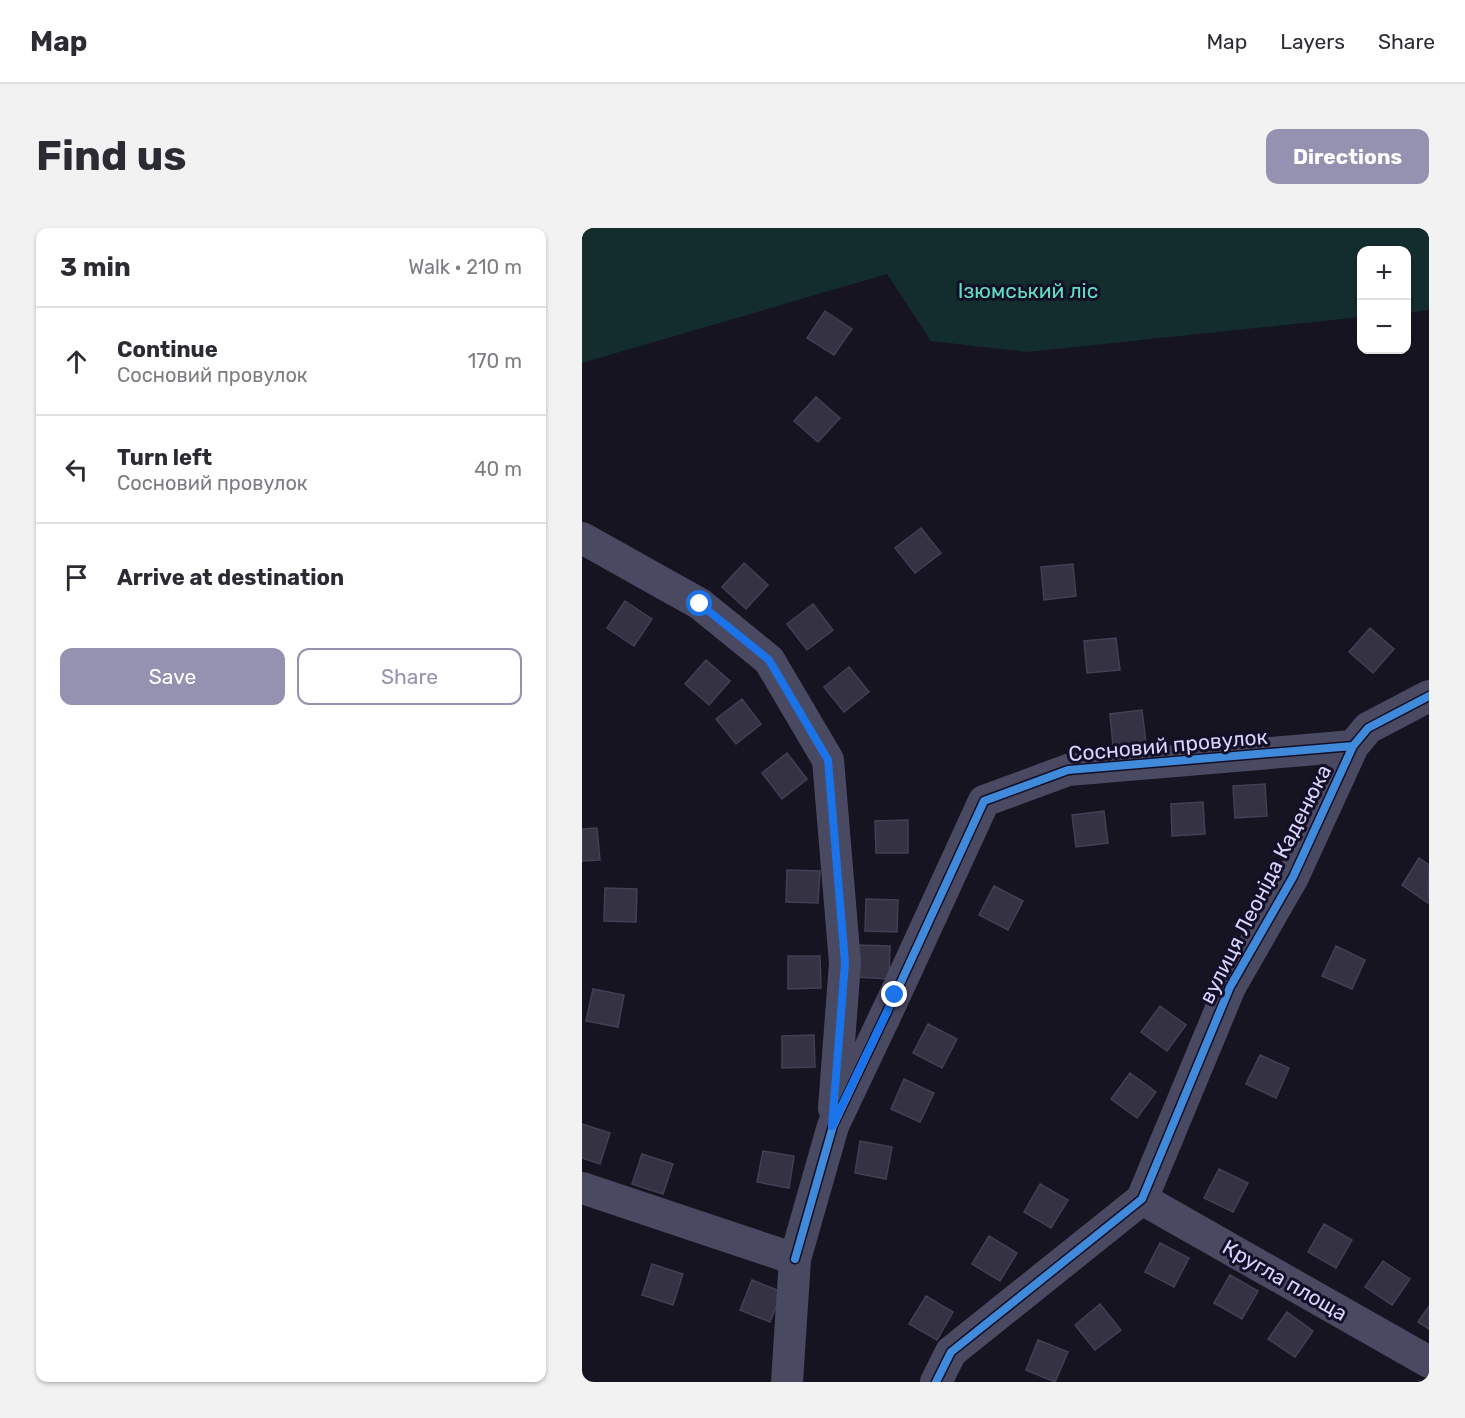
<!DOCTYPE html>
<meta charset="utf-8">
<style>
:root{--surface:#fff;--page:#f2f2f3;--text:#2b2b33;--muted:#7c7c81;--line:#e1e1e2;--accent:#9591b1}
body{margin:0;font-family:Rubik,sans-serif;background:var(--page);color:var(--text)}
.controls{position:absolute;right:18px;top:18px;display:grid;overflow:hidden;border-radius:12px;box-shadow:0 2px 4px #0004}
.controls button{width:54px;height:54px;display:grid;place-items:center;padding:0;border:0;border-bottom:2px solid var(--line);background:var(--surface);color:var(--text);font:30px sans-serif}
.stop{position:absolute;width:18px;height:18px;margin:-14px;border:4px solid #1a73e8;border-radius:50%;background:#fff}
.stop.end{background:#1a73e8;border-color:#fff;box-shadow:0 2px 6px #0008}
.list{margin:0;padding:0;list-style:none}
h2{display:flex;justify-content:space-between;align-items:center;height:78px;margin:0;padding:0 24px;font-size:26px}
h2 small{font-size:20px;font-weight:400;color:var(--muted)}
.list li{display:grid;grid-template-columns:39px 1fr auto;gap:18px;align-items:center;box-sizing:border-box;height:108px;padding:0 24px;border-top:2px solid var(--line)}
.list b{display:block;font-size:22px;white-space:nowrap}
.list p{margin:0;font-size:20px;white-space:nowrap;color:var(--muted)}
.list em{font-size:20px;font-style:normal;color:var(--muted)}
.actions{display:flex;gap:12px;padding:18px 24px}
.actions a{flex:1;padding:14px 0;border:2px solid var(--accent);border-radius:12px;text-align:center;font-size:21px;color:var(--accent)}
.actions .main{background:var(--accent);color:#fff}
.icon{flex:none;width:33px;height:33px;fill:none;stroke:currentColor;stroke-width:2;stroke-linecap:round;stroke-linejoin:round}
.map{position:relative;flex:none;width:847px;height:1154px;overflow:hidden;border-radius:12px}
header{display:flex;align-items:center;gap:36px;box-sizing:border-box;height:84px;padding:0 30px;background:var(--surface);border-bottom:2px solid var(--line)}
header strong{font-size:28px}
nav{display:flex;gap:33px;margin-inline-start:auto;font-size:21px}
.intro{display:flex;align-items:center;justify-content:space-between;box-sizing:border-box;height:144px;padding:0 36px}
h1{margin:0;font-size:42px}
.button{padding:15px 27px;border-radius:12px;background:var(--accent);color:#fff;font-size:21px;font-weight:700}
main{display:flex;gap:36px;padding:0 36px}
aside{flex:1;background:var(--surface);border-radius:12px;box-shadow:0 2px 4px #0004}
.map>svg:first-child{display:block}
.green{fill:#132c2d}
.building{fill:#343243;stroke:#433f54;stroke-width:1.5}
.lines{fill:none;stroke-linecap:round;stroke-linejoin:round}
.minor{stroke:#4a4962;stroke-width:32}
.cycleway-casing{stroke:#130f26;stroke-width:11}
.cycleway{stroke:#408adc;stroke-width:8}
.route{stroke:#1a73e8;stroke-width:8}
.labels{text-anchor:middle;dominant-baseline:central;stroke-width:6;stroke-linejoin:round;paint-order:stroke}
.park-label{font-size:21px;fill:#5fe0c0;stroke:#130f26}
.street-label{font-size:21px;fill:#d9d4ff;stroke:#130f26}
</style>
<header>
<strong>Map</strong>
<nav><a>Map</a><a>Layers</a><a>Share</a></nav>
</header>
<div class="intro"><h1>Find us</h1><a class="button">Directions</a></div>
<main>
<aside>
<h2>3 min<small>Walk · 210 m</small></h2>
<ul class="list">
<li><svg class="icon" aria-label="ahead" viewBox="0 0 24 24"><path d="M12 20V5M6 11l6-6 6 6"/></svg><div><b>Continue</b><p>Сосновий провулок</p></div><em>170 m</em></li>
<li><svg class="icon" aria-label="left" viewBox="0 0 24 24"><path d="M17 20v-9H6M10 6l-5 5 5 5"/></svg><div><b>Turn left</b><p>Сосновий провулок</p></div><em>40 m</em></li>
<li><svg class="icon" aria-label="arrive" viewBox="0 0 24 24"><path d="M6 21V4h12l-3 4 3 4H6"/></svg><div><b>Arrive at destination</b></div></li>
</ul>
<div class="actions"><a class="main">Save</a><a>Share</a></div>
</aside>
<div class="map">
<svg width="847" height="1154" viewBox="0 0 847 1154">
<rect width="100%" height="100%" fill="#161421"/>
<path class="green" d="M 0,0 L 847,0 L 847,82 L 825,85 L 824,22 L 780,22 L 779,89 L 445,124 L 349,113 L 305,46 L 0,135 Z"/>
<path class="building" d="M 243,83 L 270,101 L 252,127 L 225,110 Z
M 234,169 L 258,190 L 236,214 L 212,193 Z
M 339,300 L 359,325 L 333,345 L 313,320 Z
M 162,335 L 186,357 L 164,381 L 140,359 Z
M 491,336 L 494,368 L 462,372 L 459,339 Z
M 43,373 L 70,391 L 52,418 L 25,400 Z
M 231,376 L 251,402 L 225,422 L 205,396 Z
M 788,400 L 812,421 L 791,445 L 767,424 Z
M 534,410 L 538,442 L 505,445 L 502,413 Z
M 124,432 L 148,453 L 127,477 L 103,456 Z
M 267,439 L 287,464 L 262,484 L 242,459 Z
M 160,471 L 179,496 L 154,516 L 134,491 Z
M 560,482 L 564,515 L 531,518 L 528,486 Z
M 205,525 L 225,551 L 200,571 L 180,545 Z
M 683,556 L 685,588 L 653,590 L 651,558 Z
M 621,574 L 623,606 L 590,608 L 589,576 Z
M 522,583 L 526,615 L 494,619 L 490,587 Z
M 326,592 L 326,625 L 294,625 L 293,593 Z
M 15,600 L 18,632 L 0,633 L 0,601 Z
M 837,630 L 847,637 L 846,675 L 820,657 Z
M 205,642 L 238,643 L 236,675 L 204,674 Z
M 412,658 L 441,673 L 426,702 L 397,687 Z
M 23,660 L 55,661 L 54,694 L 22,693 Z
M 284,671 L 316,672 L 315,704 L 283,703 Z
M 276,717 L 308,718 L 307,751 L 274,749 Z
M 754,718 L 783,732 L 770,761 L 740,748 Z
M 206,728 L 238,728 L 239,760 L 206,761 Z
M 11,761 L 42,767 L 36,799 L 4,793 Z
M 578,778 L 604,797 L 585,823 L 559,804 Z
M 346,796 L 375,811 L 360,840 L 331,825 Z
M 232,807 L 233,839 L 200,840 L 200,808 Z
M 678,827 L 707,840 L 694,870 L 664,856 Z
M 548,845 L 574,864 L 555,890 L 529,871 Z
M 322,851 L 352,865 L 338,894 L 309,881 Z
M 0,896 L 28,905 L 18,936 L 0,930 Z
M 278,913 L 310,919 L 304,951 L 273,945 Z
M 181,923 L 212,928 L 207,960 L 175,954 Z
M 60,926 L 91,936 L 81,966 L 50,956 Z
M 637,941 L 666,955 L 651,984 L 622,970 Z
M 458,956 L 486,972 L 469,1000 L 442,984 Z
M 742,996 L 770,1012 L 754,1040 L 726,1024 Z
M 407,1008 L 435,1025 L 418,1053 L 390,1036 Z
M 578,1015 L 607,1030 L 592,1059 L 563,1044 Z
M 801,1033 L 828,1051 L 810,1077 L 783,1059 Z
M 70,1036 L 101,1046 L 91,1077 L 60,1067 Z
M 648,1047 L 676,1063 L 660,1091 L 632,1075 Z
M 170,1052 L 200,1064 L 188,1094 L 158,1082 Z
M 344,1068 L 371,1084 L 355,1112 L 327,1096 Z
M 518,1076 L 539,1102 L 513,1122 L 493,1097 Z
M 847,1078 L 847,1101 L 836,1094 Z
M 705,1084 L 731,1103 L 713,1129 L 686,1111 Z
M 456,1112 L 486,1124 L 473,1154 L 444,1142 Z"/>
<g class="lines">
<path class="minor" d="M 0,310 L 118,376 L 187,432 L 246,532 L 263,735 L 252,880
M 0,960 L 213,1031 L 205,1154
M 560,971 L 847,1134
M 213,1031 L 251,898 L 313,767 L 402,573 L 486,542 L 771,518
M 354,1154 L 369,1124 L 560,971 L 648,759 L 711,649 L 771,518 L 786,500 L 847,468"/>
<defs>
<path id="cycleway" d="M 213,1031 L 251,898 L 313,767 L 402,573 L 486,542 L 771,518
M 354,1154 L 369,1124 L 560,971 L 648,759 L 711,649 L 771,518 L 786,500 L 847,468"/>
</defs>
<use href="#cycleway" class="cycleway-casing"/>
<use href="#cycleway" class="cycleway"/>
</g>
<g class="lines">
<path class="route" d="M 118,376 L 187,432 L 246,532 L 263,735 L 250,898 L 313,767"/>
</g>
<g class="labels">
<g class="park-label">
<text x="446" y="62">Ізюмський ліс</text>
</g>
<g class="street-label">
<text transform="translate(586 517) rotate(-5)">Сосновий провулок</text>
<text transform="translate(683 656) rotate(-63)">вулиця Леоніда Каденюка</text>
<text transform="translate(703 1052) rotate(30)">Кругла площа</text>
</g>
</g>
</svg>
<div class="controls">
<button>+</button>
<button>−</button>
</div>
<div class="stop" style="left:118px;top:376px"></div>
<div class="stop end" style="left:313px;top:767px"></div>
</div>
</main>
